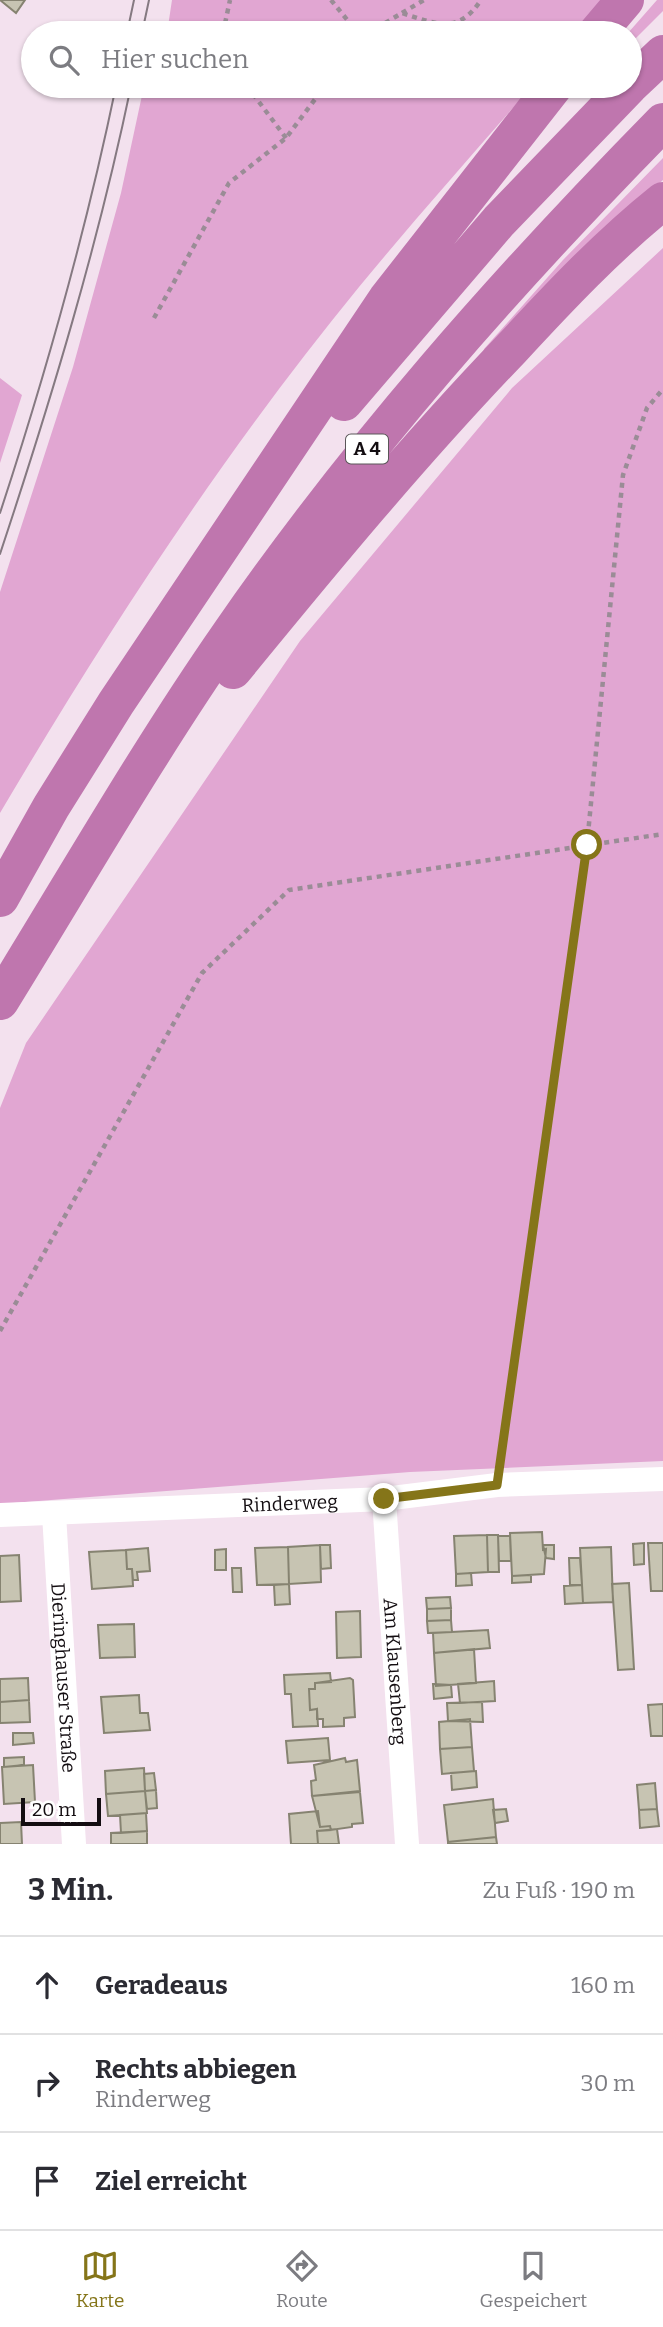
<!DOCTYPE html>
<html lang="de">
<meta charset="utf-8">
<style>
:root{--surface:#fff;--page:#f7f7f7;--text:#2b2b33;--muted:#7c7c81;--line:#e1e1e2;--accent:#857519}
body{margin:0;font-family:Bitter,serif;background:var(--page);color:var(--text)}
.scale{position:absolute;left:21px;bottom:18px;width:80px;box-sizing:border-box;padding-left:7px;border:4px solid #130d11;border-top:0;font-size:19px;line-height:24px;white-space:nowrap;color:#130d11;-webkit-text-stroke:5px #fff;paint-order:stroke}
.stop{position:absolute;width:21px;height:21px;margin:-16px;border:5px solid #857519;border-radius:50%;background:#fff}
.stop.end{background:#857519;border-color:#fff;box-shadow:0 2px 7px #0008}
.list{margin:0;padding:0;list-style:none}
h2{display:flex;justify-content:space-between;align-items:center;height:91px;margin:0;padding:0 28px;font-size:30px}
h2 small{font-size:23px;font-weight:400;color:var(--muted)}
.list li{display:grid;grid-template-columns:46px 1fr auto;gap:21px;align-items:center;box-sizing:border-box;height:98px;padding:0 28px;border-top:2px solid var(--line)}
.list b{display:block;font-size:26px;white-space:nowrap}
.list p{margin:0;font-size:23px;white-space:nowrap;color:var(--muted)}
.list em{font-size:23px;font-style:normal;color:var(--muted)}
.icon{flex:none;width:38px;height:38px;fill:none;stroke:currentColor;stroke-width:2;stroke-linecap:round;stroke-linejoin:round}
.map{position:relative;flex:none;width:663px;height:1844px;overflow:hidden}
.search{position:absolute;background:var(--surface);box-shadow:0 2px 5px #0004;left:21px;right:21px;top:21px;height:77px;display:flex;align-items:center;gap:18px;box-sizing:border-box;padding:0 24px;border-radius:38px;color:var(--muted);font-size:26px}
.sheet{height:385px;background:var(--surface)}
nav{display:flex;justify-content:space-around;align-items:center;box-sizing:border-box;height:98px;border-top:2px solid var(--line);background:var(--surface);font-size:19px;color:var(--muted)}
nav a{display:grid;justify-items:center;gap:4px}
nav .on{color:var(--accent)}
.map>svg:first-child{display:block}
.green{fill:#e1a6d2}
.building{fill:#c7c4b2;stroke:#868371;stroke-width:2}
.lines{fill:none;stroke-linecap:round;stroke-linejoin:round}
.path{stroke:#9a8c96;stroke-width:4.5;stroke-dasharray:5 5;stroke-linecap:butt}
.street{stroke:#fff;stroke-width:24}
.highway{stroke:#bf76ae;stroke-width:38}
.tram{stroke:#857981;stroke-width:2}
.route{stroke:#857519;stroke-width:9}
.labels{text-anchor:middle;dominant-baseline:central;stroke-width:5;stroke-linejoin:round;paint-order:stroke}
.shield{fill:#fff;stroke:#5a5658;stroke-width:2}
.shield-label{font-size:18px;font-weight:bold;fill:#130d11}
.street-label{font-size:19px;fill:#130d11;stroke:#fff}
</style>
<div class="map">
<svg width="663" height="1844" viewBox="0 0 663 1844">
<rect width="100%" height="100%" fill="#f3e1ee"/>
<path class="green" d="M 172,0 L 608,0 L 578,33 L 167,33 Z
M 657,0 L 663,0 L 663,11 L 630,44 L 628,33 Z
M 144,86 L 532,86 C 474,153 415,219 359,287 C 224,452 108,630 0,813 L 0,592 L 73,367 L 121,193 Z
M 663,158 L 663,180 L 483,354 L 484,349 L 563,260 Z
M 663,248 L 663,1461 L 410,1472 L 0,1504 L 0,1108 L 26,1043 L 300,641 L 512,388 Z
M 0,378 L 22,395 L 0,463 Z"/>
<path class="building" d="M 0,0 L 25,0 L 16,13 Z
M 542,1532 L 543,1550 L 546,1549 L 544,1574 L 512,1576 L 510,1533 Z
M 487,1535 L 488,1572 L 456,1574 L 454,1536 Z
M 487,1535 L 498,1535 L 499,1572 L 488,1572 Z
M 498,1536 L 510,1536 L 511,1561 L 499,1561 Z
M 644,1543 L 644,1564 L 634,1565 L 633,1544 Z
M 648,1543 L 663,1543 L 663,1591 L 651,1591 Z
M 320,1545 L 321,1582 L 289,1584 L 288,1547 Z
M 320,1545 L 330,1545 L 331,1568 L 321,1569 Z
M 543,1545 L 554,1545 L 554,1559 L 546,1558 Z
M 288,1547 L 289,1584 L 257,1585 L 255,1548 Z
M 611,1547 L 613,1602 L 583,1603 L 580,1548 Z
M 148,1548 L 150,1571 L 137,1572 L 138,1580 L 133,1580 L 132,1569 L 127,1569 L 126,1550 Z
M 226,1549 L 226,1570 L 215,1570 L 215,1550 Z
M 126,1550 L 127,1569 L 132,1569 L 133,1586 L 92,1589 L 89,1552 Z
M 19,1555 L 21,1601 L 0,1602 L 0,1556 Z
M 569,1558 L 580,1558 L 582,1585 L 570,1585 Z
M 232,1568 L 241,1568 L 242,1592 L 233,1592 Z
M 471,1573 L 472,1585 L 456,1586 L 456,1574 Z
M 531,1575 L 531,1582 L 512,1583 L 512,1576 Z
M 629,1583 L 634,1669 L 618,1670 L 612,1584 Z
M 289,1584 L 290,1604 L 275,1605 L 274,1585 Z
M 582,1585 L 583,1603 L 565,1604 L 564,1586 Z
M 450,1597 L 451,1608 L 427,1609 L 426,1598 Z
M 451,1608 L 451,1620 L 427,1621 L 427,1609 Z
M 360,1611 L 361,1657 L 337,1658 L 336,1612 Z
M 451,1620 L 452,1632 L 428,1633 L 427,1621 Z
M 134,1624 L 135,1657 L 100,1658 L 98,1625 Z
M 488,1630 L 490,1648 L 434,1653 L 433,1633 Z
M 474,1649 L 476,1683 L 436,1686 L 434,1653 Z
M 330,1673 L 331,1682 L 315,1683 L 315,1689 L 309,1689 L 310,1710 L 317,1709 L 318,1726 L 293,1727 L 291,1694 L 285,1694 L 284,1675 Z
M 28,1678 L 29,1700 L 0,1702 L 0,1679 Z
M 350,1678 L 353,1680 L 355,1717 L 344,1718 L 344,1726 L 323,1727 L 323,1719 L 317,1719 L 317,1709 L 310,1710 L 309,1689 L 315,1689 L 315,1683 Z
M 494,1681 L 495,1701 L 460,1703 L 458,1684 Z
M 433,1684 L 451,1685 L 452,1697 L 434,1699 Z
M 139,1695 L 140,1713 L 148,1713 L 150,1730 L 104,1733 L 101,1697 Z
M 29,1700 L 30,1722 L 0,1723 L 0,1702 Z
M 482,1702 L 483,1722 L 448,1721 L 447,1703 Z
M 663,1704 L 663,1736 L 651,1736 L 648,1705 Z
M 470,1719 L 472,1747 L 440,1749 L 439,1722 Z
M 13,1733 L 33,1733 L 34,1743 L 13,1745 Z
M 328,1738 L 330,1760 L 288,1763 L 286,1741 Z
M 472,1747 L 474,1771 L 442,1774 L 440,1749 Z
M 24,1757 L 24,1765 L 4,1767 L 4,1758 Z
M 345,1758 L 346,1762 L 357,1760 L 360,1791 L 312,1796 L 311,1781 L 316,1780 L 314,1765 Z
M 33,1765 L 35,1802 L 4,1804 L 2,1767 Z
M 144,1768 L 145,1791 L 106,1794 L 105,1771 Z
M 476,1771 L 477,1787 L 452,1790 L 451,1773 Z
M 154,1773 L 156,1790 L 145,1791 L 144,1774 Z
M 655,1783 L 657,1809 L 639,1810 L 637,1785 Z
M 156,1790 L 157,1808 L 147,1809 L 145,1791 Z
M 145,1791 L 147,1813 L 108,1816 L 106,1794 Z
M 360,1792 L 363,1823 L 352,1824 L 352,1827 L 331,1830 L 330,1826 L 320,1827 L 312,1796 Z
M 493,1799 L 496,1837 L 448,1842 L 444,1805 Z
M 506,1809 L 508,1821 L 495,1823 L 493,1810 Z
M 657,1809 L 659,1826 L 640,1828 L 639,1810 Z
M 318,1811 L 320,1827 L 330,1826 L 331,1830 L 317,1831 L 318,1844 L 291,1844 L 289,1814 Z
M 146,1813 L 147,1831 L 121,1833 L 120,1815 Z
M 21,1822 L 22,1844 L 0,1844 L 0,1823 Z
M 337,1829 L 339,1844 L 318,1844 L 317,1831 Z
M 147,1831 L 147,1844 L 111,1844 L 111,1833 Z
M 496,1837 L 497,1844 L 448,1844 L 448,1842 Z"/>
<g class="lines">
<path class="path" d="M 331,0 L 358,33
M 402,13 L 424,0
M 223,33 L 230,0
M 368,33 L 402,13 C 436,24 458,35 481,0
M 247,86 L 286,138
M 154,318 L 229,183 L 286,138 L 325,86
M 0,1331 L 202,973 L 289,890 L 663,834
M 500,1460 L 587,844 L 623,475 L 647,408 L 663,389"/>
<g class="street">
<path id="s1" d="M 384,1499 L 407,1844"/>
<path id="s2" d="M 54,1514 L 74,1844"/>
<path id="s3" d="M 0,1515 L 384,1499 L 497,1485 L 663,1479"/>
</g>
<path class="highway" d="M 597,33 L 625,0
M 630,85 L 663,54
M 344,402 L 499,221 L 629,86
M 233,670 C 323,560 413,451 511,349 C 559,297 608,245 663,201
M 0,898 L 51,807 L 116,703 L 387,299 L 554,86
M 0,1001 C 76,878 148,752 230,634 C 358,449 506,282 663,122"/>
<path class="tram" d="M 127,33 L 134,0
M 142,33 L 149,0
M 0,513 C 46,373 86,231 116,86
M 0,554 C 51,400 98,245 131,86"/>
</g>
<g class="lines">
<path class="route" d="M 384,1499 L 497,1485 L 587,845"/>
</g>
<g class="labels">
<rect class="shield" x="346" y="434.5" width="42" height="29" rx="5"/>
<g class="shield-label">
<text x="367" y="449">A 4</text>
</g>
<g class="street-label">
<text stroke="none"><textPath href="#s3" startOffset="290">Rinderweg</textPath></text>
<text stroke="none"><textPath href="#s1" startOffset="173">Am Klausenberg</textPath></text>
<text stroke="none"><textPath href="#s2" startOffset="164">Dieringhauser Straße</textPath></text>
</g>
</g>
</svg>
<div class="scale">20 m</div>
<div class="stop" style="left:587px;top:845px"></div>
<div class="stop end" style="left:384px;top:1499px"></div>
<div class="search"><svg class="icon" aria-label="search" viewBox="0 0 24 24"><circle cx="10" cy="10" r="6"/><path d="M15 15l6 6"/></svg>Hier suchen</div>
</div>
<section class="sheet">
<h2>3 Min.<small>Zu Fuß · 190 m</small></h2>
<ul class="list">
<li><svg class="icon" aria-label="ahead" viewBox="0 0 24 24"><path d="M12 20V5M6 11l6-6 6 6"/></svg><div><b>Geradeaus</b></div><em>160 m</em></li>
<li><svg class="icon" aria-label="right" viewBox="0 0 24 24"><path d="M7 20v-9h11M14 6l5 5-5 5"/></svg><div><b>Rechts abbiegen</b><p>Rinderweg</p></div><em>30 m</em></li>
<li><svg class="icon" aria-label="arrive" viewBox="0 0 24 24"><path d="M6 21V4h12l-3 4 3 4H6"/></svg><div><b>Ziel erreicht</b></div></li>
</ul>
</section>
<nav>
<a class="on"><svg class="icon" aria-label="map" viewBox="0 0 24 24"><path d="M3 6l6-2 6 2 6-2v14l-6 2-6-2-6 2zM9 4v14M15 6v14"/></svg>Karte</a>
<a><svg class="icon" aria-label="directions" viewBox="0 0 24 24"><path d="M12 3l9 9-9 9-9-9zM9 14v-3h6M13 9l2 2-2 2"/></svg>Route</a>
<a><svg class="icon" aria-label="saved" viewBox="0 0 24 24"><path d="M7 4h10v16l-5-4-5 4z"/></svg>Gespeichert</a>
</nav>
